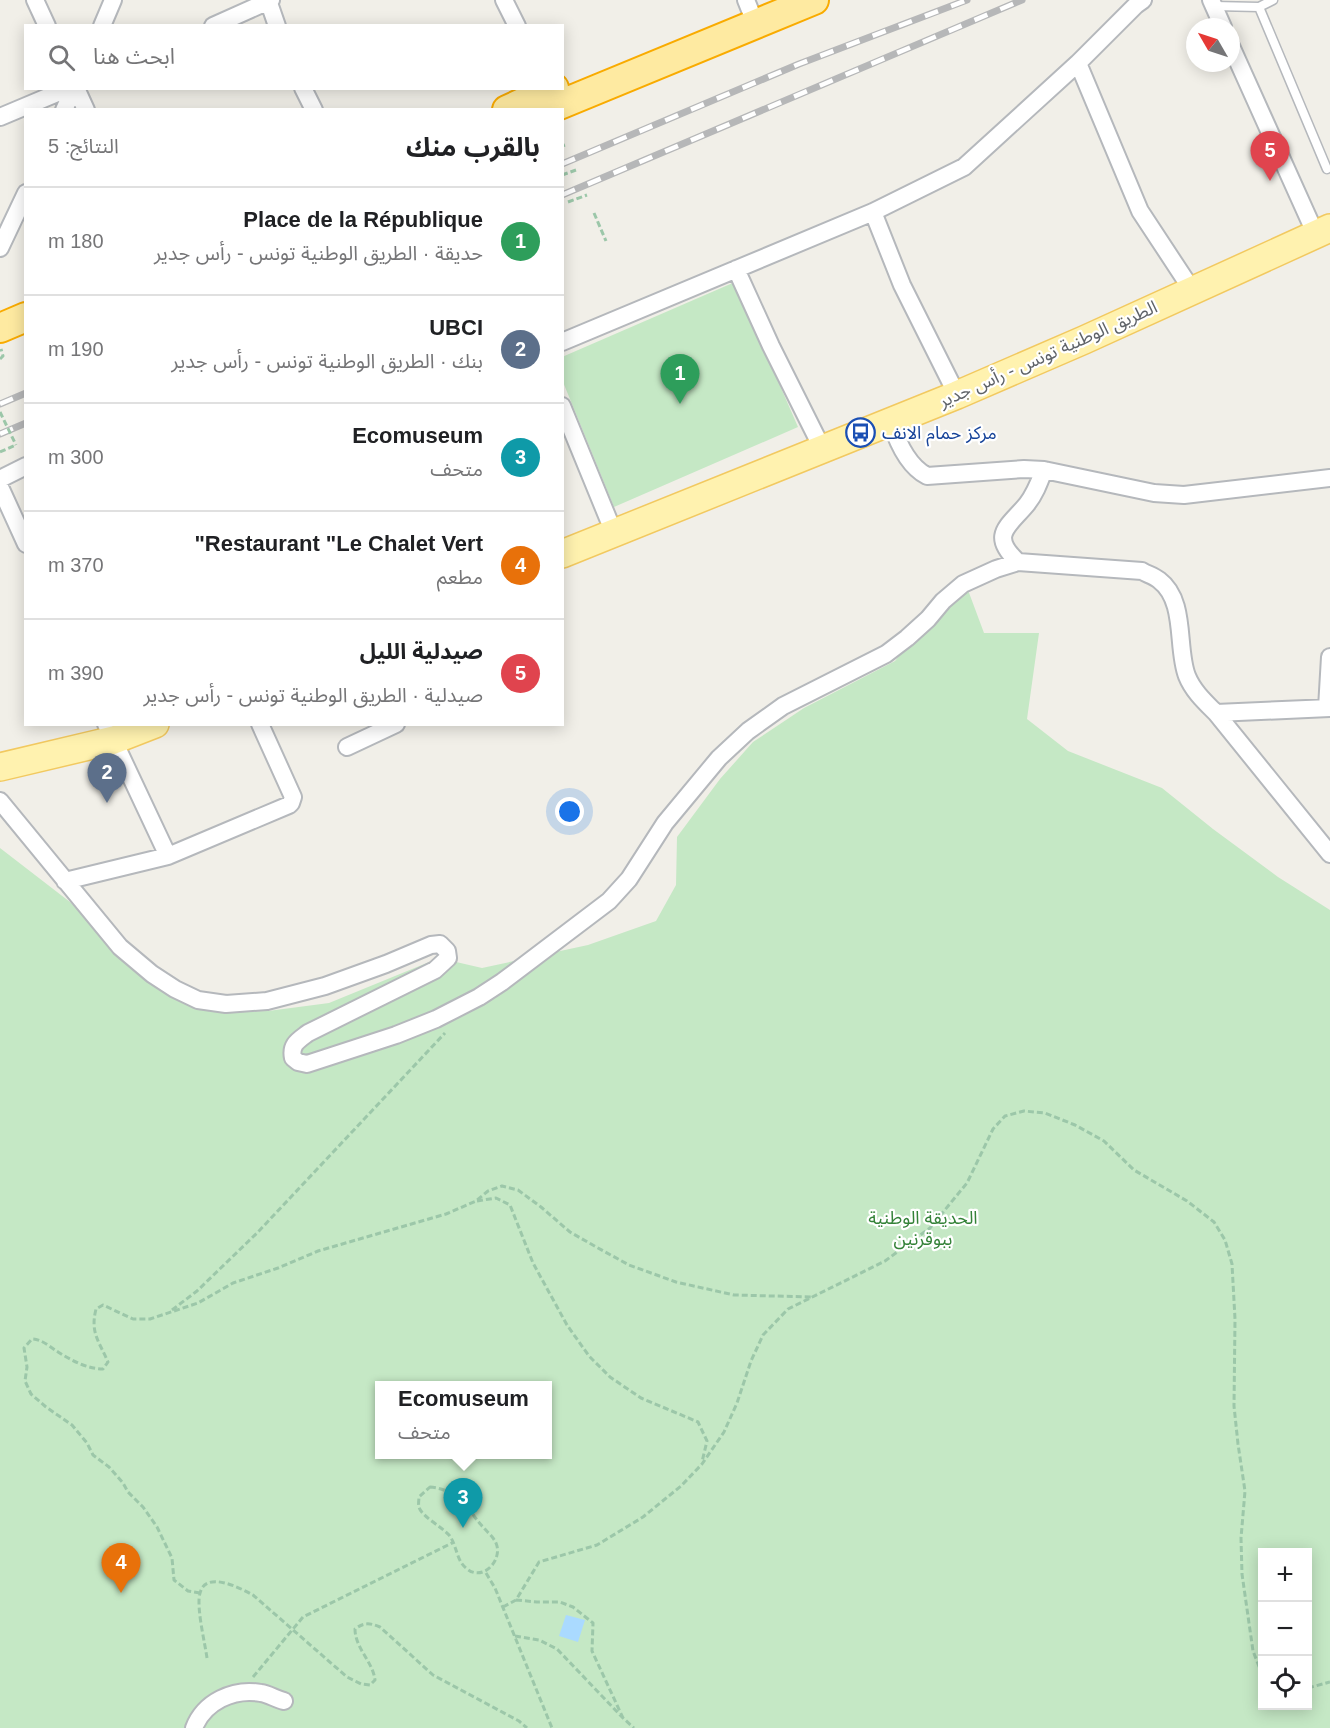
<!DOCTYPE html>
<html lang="ar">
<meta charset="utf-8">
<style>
:root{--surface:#fff;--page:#f6f6f6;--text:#202124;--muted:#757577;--line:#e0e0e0;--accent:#ea4335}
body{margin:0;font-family:Arial,"Noto Sans Arabic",sans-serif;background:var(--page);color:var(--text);direction:rtl}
.controls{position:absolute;right:18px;bottom:18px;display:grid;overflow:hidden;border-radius:0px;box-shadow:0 3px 15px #0003}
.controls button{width:54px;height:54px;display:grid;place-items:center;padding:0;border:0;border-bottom:2px solid var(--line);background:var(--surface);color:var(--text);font:30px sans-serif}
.compass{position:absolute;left:1186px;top:18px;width:54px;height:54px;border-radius:50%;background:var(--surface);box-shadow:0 3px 15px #0003;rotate:309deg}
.you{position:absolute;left:570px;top:812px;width:21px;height:21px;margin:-15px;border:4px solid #fff;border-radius:50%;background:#1a73e8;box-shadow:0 0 0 9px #1a73e833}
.badge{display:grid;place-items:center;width:39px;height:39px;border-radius:50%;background:var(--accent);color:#fff;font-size:20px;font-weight:700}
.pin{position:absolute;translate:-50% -50px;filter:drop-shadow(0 2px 3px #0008)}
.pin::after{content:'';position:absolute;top:32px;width:21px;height:18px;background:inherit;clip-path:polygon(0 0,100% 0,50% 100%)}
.popup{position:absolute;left:375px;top:1381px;width:177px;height:78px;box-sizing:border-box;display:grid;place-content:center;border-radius:0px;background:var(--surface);filter:drop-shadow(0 2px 4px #0005);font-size:20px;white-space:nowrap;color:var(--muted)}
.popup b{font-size:22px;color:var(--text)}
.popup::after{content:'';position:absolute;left:50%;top:100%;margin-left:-12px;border:12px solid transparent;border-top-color:var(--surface)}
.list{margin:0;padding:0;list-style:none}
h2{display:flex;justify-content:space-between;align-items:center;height:78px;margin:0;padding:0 24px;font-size:26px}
h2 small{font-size:20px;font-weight:400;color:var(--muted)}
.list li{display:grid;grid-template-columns:39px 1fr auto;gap:18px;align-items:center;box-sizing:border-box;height:108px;padding:0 24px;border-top:2px solid var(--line)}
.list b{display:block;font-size:22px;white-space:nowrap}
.list p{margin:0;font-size:20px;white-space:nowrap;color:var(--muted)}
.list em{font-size:20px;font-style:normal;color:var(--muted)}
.icon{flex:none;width:33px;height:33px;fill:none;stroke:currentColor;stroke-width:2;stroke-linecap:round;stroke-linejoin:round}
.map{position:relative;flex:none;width:1330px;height:1728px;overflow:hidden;direction:ltr}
.search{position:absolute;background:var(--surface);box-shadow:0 3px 15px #0003;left:24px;top:24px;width:540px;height:66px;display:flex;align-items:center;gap:15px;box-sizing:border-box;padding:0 21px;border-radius:0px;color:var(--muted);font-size:22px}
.panel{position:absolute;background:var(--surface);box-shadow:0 3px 15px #0003;left:24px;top:108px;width:540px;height:618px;border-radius:0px;direction:rtl}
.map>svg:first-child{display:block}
.green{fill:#c5e8c5;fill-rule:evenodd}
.water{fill:#aadaff}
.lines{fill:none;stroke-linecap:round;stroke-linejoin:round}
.service-casing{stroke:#b5b8bc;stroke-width:11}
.minor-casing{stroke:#b5b8bc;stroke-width:20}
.primary-casing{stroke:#f2c960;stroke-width:30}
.trunk-casing{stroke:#f9ab00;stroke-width:32}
.path{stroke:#9cc7a9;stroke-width:3;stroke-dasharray:6 3;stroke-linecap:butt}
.service{stroke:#fff;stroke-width:8}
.minor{stroke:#fff;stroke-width:16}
.primary{stroke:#fff2af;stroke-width:27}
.trunk{stroke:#feeaa1;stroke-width:28}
.rail-casing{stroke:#b6b7b8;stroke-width:7}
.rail{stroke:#fff;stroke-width:4.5;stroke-dasharray:14;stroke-linecap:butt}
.path-bridge{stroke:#9cc7a9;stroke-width:3;stroke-dasharray:6 3;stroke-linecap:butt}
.labels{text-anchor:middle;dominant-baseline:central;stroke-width:4.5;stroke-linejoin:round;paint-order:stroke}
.street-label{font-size:18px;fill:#5f6368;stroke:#fff}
.transit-label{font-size:18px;fill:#164399;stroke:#fff;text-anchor:start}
.park-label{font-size:18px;fill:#348238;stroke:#fff}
</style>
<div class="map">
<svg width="1330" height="1728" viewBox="0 0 1330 1728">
<rect width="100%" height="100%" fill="#f1efe8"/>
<path class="green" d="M 735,282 L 798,427 L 614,507 L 563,382 L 562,357 Z
M 968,590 L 984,633 L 1039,633 L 1027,719 L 1068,751 L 1162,788 L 1213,829 L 1278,877 L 1330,910 L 1330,1728 L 0,1728 L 0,848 L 70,902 L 149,982 L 211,1012 L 268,1011 L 329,1003 L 439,958 L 482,968 L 588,945 L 656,921 L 676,885 L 677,837 L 720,779 L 753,742 L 804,708 L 895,661 L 920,629 ZM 379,1386 L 547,1386 L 547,1454 L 379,1454 ZM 1262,1552 L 1308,1552 L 1308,1706 L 1262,1706 Z"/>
<path class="water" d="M 566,1615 L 585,1620 L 578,1642 L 559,1636 Z"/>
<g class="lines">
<defs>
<path id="service" d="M 1214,6 L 1259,7 L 1273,0
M 1259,7 L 1327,169"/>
<path id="minor" d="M 35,0 L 47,26
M 268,0 L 277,26
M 504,0 L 517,26
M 746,0 L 750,10
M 1211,0 L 1223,27
M 102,26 L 113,0
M 213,26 L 271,0
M 1231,46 L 1316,235
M 1078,63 L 1140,211 L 1192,290
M 76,88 L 86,110
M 303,88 L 314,110
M 64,110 L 74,88
M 0,117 L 69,88
M 873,212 L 902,285 L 957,395
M 0,248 L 26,193
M 736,269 L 771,346 L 823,450
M 562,342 L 873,212 L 964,167 L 1078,63 L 1136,5 L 1143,0
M 562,406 L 614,533
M 891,422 C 897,441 908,466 927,476 L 1024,469 L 1044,470 L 1154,493 L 1184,495 L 1330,478
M 1044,470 C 1039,483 1035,494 1027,504 C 1008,527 989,535 1018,562 L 1142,571 C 1147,574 1154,576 1159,580 C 1187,601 1176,648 1187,676 C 1193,691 1205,702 1216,713 L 1330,854
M 0,479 L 26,466
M 0,487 L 26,544
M 1327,708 L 1330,657
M 1216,713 L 1330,708
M 106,724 L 168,856
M 347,747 L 396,724
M 0,801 L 120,947 L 152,974 L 175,989 L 198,1000 L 226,1004 L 267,1001 L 325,986 L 386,964 L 431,945 L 440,944 L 447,951 L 448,958 L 435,970 L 308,1033 C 299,1040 290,1044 293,1058 L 298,1062 L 307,1064 L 396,1035 L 436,1019 L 479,997 L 502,982 L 609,901 L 629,879 L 665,823 L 719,758 L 748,731 L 783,706 L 886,654 L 907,638 L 928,619 L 943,601 L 963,584 L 996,569 L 1018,562
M 65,881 L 168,856 L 289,805 L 291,803 L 293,797 L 260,724
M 194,1728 C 204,1702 233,1688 261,1693 C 268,1694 276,1699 284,1701"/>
<path id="primary" d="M 562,554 L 957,395 L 1084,340 L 1330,228
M 0,767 L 114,740 L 155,724"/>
<path id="trunk" d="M 507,110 L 554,88
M 547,110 L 814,0
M 0,328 L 26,317"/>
</defs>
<use href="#service" class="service-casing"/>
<use href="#minor" class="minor-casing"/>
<use href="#primary" class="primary-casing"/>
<use href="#trunk" class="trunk-casing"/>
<path class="path" d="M 562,146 L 565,145
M 562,175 L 576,170
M 568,202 L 587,195
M 594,213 L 606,241
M 0,359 L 3,356 L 1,349
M 0,452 L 16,445
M 477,1201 L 496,1198 L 510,1205 L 533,1263 L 567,1325 L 589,1356 L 610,1377 L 641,1398 L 698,1422 L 707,1441 L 702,1462
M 172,1310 L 197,1291 L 258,1232 L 445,1033
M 430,1487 C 443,1488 458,1495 468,1504 C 471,1508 472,1512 474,1516 C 477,1520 480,1524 483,1527 C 488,1533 495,1538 497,1546 C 501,1563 481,1582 466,1568 C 456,1560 457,1545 449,1535 C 442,1527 421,1516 419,1507 C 418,1504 419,1500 419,1497 Z
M 486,1573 L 495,1588 L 552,1728
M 200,1593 L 188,1591 L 174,1580 L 172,1558 L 157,1527 L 143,1507 L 128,1492 L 123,1483 L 109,1467 L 93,1455 L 87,1443 L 72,1425 L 46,1407 L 31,1394 L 25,1381 L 27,1367 L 24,1348 L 32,1339 C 42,1339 50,1347 58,1352 C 71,1360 87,1369 103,1369 L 108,1362 C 99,1341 90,1333 96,1309 L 103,1305 L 133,1319 L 150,1319 L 198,1303 L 233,1283 L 278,1268 L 318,1251 L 446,1214 L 476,1201 L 488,1191 L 502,1186 L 518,1190 L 541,1207 L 570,1232 L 598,1248 L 629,1265 L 676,1282 L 734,1295 L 812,1297
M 516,1600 L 537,1602 L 560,1602 L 573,1607 L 593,1623 L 592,1651 L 623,1718
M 503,1607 L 516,1600 L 539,1562 L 597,1545 L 643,1517 L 681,1486 L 702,1464 L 724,1432 L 737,1403 L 751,1361 L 763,1335 L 788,1309 L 885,1261 L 930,1228 L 967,1183 L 993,1129 L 1005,1116 L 1024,1111 L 1045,1113 L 1075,1125 L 1104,1141 L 1134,1170 L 1187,1201 L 1214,1222 L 1225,1240 L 1232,1264 L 1235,1319 L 1234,1406 L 1238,1444 L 1245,1491 L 1241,1538 L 1242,1574 L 1253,1651 L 1260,1669 L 1262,1671
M 515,1636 L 539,1640 L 557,1649 L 623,1718 L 634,1728
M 207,1658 C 205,1643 196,1607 200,1593 C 206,1570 240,1588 253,1595 L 347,1677 L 361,1684 L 370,1685 L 375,1680 C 373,1662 355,1648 355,1629 C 364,1622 370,1623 380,1627 L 433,1675 L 519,1721 L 527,1728
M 253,1677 L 303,1617 L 454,1542
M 1308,1688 L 1330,1682"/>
<use href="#service" class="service"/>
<use href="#minor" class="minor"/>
<use href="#primary" class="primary"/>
<use href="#trunk" class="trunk"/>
<defs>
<path id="rail" d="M 562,164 L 799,64 L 967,0
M 562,195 L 1022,0
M 0,404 L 26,393
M 0,434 L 26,423"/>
</defs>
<use href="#rail" class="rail-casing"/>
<use href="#rail" class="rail"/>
<path class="path-bridge" d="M 0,412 L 16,445"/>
</g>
<defs>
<symbol id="bus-ring" viewBox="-11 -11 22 22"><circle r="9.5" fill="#fff" stroke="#1a4fb4" stroke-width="1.5"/><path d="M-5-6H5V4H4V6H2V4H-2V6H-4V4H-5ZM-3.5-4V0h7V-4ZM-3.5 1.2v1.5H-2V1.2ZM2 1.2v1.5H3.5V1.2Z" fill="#1a4fb4"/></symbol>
</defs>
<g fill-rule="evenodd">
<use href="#bus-ring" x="844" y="416" width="33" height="33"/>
</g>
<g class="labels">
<g class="street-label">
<text transform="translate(1048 354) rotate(-24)">الطريق الوطنية تونس - رأس جدير</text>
</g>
<g class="transit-label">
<text x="882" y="433">مركز حمام الانف</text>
</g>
<g class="park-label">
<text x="923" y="1218">الحديقة الوطنية<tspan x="923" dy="21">ببوقرنين</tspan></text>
</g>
</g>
</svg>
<div class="controls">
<button>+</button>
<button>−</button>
<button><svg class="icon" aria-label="locate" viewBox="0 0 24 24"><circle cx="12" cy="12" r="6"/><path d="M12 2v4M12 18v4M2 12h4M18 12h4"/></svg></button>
</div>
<svg class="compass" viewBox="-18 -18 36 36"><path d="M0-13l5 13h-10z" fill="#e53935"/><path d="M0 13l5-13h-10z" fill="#757577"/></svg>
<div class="you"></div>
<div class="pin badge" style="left:680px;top:404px;background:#2e9e5b">1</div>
<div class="pin badge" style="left:107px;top:803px;background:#5c6f8a">2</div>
<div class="pin badge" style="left:463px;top:1528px;background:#0f9aa8">3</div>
<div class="popup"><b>Ecomuseum</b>متحف</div>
<div class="pin badge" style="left:121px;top:1593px;background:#e8710a">4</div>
<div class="pin badge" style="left:1270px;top:181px;background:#e0444e">5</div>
<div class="search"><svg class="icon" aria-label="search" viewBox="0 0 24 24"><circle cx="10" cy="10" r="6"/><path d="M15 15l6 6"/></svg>ابحث هنا</div>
<section class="panel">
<h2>بالقرب منك<small>النتائج: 5</small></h2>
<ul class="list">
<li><span class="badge" style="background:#2e9e5b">1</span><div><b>Place de la République</b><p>حديقة · الطريق الوطنية تونس - رأس جدير</p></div><em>180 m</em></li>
<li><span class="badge" style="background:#5c6f8a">2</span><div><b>UBCI</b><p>بنك · الطريق الوطنية تونس - رأس جدير</p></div><em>190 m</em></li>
<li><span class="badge" style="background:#0f9aa8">3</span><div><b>Ecomuseum</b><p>متحف</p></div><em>300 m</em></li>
<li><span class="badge" style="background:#e8710a">4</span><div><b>Restaurant &quot;Le Chalet Vert&quot;</b><p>مطعم</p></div><em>370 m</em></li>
<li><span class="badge" style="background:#e0444e">5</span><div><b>صيدلية الليل</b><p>صيدلية · الطريق الوطنية تونس - رأس جدير</p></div><em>390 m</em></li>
</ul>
</section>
</div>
